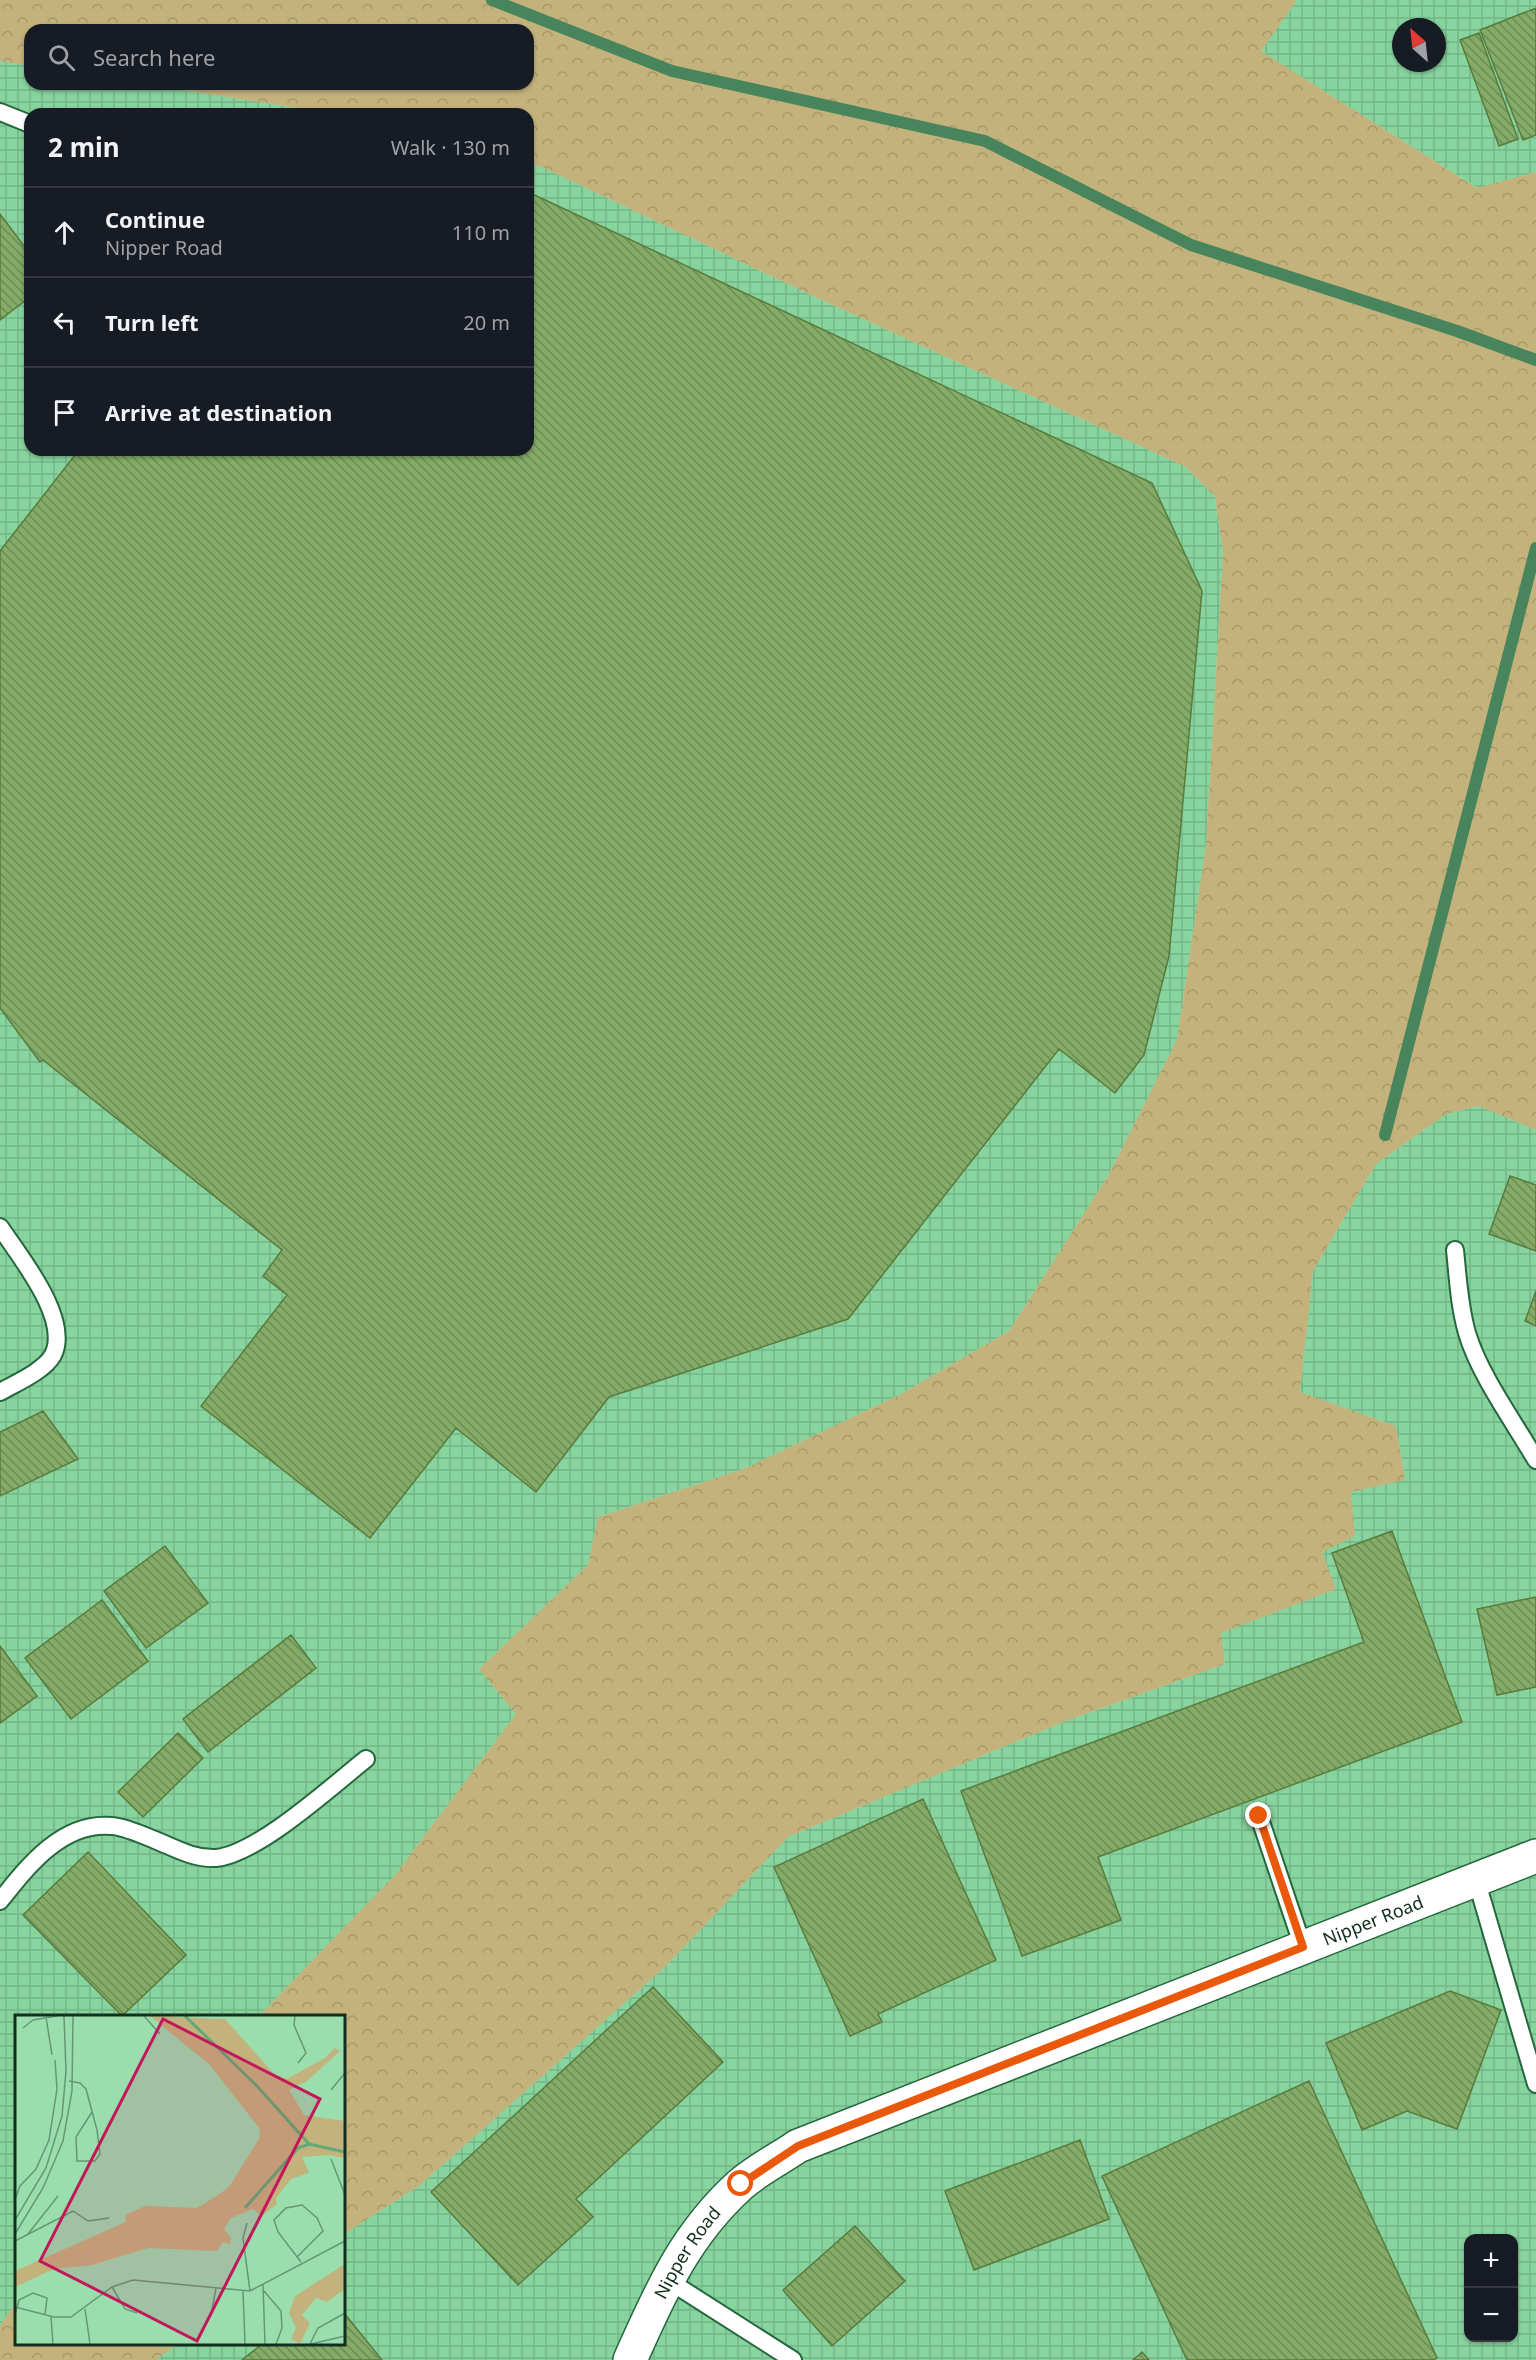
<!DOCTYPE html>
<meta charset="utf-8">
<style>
:root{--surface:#171b24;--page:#242831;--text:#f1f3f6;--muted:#9ea1a6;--line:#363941}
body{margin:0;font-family:"Noto Sans",sans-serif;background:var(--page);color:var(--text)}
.controls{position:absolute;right:18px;bottom:18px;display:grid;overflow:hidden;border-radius:12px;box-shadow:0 2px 4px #0004}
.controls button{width:54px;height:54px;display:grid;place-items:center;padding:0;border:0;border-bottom:2px solid var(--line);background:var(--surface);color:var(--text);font:30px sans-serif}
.compass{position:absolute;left:1392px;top:18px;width:54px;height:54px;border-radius:50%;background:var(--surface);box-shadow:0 2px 4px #0004;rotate:333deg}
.stop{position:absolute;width:18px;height:18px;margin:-14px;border:4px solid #ea580c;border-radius:50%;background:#fff}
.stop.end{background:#ea580c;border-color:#fff;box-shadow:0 2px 6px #0008}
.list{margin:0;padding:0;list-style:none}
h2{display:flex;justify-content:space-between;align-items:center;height:78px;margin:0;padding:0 24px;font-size:26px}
h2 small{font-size:20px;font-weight:400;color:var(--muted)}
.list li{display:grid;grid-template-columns:39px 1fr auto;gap:18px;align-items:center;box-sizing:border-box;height:90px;padding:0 24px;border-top:2px solid var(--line)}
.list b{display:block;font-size:22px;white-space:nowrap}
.list p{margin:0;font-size:20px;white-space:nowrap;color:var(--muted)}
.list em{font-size:20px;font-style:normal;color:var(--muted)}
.icon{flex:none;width:33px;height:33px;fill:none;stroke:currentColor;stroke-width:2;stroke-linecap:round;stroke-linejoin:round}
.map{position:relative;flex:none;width:1536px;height:2360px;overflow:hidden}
.search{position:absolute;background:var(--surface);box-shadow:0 2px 4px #0004;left:24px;top:24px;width:510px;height:66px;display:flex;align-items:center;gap:15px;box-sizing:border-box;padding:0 21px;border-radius:18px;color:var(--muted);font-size:22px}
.panel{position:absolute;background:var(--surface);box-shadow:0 2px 4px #0004;left:24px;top:108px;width:510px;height:348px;border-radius:18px}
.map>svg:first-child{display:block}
.industrial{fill:url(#industrial-grid);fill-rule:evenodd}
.forest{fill:url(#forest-crowns)}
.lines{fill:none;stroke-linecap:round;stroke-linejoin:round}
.stream{stroke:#49855c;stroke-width:12}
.building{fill:url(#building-back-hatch);stroke:#597c3e;stroke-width:1.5}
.service-casing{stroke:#24683e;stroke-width:20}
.minor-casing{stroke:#24683e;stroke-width:36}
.service{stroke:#fff;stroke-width:16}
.minor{stroke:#fff;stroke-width:33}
.route{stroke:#ea580c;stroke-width:8}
.labels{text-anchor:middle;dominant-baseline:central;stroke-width:4.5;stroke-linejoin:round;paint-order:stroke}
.street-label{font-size:18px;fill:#122e1c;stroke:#a7ecba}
.inset-river{fill:none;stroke:#61aa78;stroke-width:3}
.inset-road{fill:none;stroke:#649874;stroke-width:1.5}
.view{fill:#c2185b;fill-opacity:0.15;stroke:#c2185b;stroke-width:3}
.inset-edge{fill:none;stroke:#122e1c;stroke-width:3}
</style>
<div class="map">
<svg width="1536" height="2360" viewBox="0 0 1536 2360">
<defs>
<pattern id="industrial-grid" width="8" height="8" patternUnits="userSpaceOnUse" patternTransform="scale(1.5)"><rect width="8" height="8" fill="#88d49f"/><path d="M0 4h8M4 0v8" fill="none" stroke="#74b688"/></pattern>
<pattern id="forest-crowns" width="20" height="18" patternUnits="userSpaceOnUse" patternTransform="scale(1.5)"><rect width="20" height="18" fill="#c3b27b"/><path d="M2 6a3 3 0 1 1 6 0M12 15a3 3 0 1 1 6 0" fill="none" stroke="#a6996a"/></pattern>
<pattern id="building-back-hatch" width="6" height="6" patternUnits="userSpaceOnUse" patternTransform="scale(1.5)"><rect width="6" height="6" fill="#84ab67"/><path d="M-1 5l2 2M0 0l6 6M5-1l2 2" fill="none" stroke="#6b8c54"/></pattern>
</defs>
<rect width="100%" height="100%" fill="#9adeae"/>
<path class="industrial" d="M 1297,0 L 1536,0 L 1536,172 L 1478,188 L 1260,51 ZM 1401,27 L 1437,27 L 1437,63 L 1401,63 Z
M 0,61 L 30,66 L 30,84 L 145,84 L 335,114 L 30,114 L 30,450 L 528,450 L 528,163 L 542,167 L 811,295 L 1186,467 L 1215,497 L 1223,552 L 1206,845 L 1177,1040 L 1108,1176 L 1009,1331 L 901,1394 L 746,1468 L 598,1517 L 588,1565 L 479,1669 L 516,1714 L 395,1875 L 259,2016 L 16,2016 L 16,2302 L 0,2326 Z
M 1479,1106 L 1536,1130 L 1536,2360 L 156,2360 L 178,2344 L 344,2344 L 344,2234 L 419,2186 L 667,1965 L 788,1837 L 1063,1722 L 1225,1664 L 1221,1633 L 1335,1589 L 1322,1552 L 1350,1492 L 1405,1479 L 1396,1426 L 1300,1392 L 1313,1271 L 1376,1164 L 1446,1114 ZM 1468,2238 L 1514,2238 L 1514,2338 L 1468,2338 Z"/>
<path class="forest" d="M 0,0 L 1297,0 L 1261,51 L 1477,188 L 1536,172 L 1536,1130 L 1479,1106 L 1446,1114 L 1376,1164 L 1313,1271 L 1300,1392 L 1396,1426 L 1405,1480 L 1351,1492 L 1355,1536 L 1322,1552 L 1336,1589 L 1221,1633 L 1225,1664 L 1063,1722 L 788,1837 L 667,1965 L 419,2186 L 344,2234 L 344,2016 L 259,2016 L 395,1875 L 516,1714 L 479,1669 L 588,1565 L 598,1517 L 746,1468 L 901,1394 L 1009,1331 L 1108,1176 L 1177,1040 L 1206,845 L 1223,552 L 1215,497 L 1186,467 L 811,295 L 542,167 L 528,163 L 528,114 L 335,114 L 145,84 L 528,84 L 528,30 L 30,30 L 30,66 L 0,61 Z
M 16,2302 L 16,2344 L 178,2344 L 156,2360 L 0,2360 L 0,2326 Z"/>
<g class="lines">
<path class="stream" d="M 492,0 L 672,71 L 985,141 L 1191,245 L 1457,331 L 1536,360
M 1385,1135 L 1536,548"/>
</g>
<path class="building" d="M 1536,8 L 1536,135 L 1523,140 L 1480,30 Z
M 1479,33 L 1518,139 L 1499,146 L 1460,40 Z
M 528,192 L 1152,483 L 1202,591 L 1169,956 L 1144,1055 L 1115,1093 L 1059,1049 L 848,1319 L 609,1397 L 536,1492 L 456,1428 L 370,1538 L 201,1406 L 287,1295 L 263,1276 L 282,1250 L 43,1060 L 40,1062 L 0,1008 L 0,551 L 79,450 L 528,450 Z
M 0,214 L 30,254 L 30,297 L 0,320 Z
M 1510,1176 L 1536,1185 L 1536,1251 L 1489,1234 Z
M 1536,1291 L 1536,1326 L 1525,1321 Z
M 43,1411 L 78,1459 L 0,1496 L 0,1432 Z
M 1392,1531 L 1462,1722 L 1098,1857 L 1121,1920 L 1022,1956 L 961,1791 L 1364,1642 L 1332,1553 Z
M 165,1546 L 208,1603 L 146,1648 L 104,1591 Z
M 1536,1597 L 1536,1687 L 1497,1695 L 1477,1609 Z
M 102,1600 L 148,1661 L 71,1719 L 25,1658 Z
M 291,1635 L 316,1668 L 208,1752 L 183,1719 Z
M 0,1646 L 37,1696 L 0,1723 Z
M 178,1733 L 203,1758 L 143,1817 L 118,1792 Z
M 923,1799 L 996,1960 L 878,2014 L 882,2022 L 850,2036 L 774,1867 Z
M 88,1852 L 186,1955 L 122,2016 L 23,1915 Z
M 653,1987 L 723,2062 L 576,2199 L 593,2217 L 518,2285 L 431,2192 Z
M 1450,1991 L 1501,2010 L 1457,2129 L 1407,2111 L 1362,2130 L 1326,2043 Z
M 1309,2081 L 1437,2358 L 1433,2360 L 1187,2360 L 1102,2176 Z
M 1080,2140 L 1109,2219 L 974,2270 L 945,2191 Z
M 855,2226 L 905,2281 L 832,2346 L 783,2290 Z
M 344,2313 L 382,2360 L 242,2360 L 262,2344 L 344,2344 Z
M 1142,2352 L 1149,2360 L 1133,2360 Z"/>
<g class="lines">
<defs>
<path id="service" d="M 0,112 L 30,124
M 0,1227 C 20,1257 71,1319 53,1355 C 44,1371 16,1383 0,1392
M 1455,1250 C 1458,1278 1459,1305 1467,1333 C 1479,1374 1514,1422 1536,1460
M 1259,1816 L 1303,1947
M 1476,1879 L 1536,2084
M 0,1901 C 27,1867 62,1821 112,1826 C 125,1827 143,1835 155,1840 C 175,1848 193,1859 216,1858 C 258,1854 332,1786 366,1759
M 666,2279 L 793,2360"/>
<g id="minor">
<path id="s1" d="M 630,2360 C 660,2293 684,2236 740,2185 C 757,2170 779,2159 798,2146 L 1536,1856"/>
</g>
</defs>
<use href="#service" class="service-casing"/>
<use href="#minor" class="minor-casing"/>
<use href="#service" class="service"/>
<use href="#minor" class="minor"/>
</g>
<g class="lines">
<path class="route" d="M 741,2184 L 798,2146 L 1303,1947 L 1259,1816"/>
</g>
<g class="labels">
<g class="street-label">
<text stroke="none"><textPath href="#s1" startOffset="896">Nipper Road</textPath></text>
<text stroke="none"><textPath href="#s1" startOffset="122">Nipper Road</textPath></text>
</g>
</g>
<g transform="translate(15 2015)">
<rect width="330" height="330" fill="#9adeae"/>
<path d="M 135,1 L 210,4 L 259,59 L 272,64 L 310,43 L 320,33 L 325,36 L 292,66 L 274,75 L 289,100 L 330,106 L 330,143 L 314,140 L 287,142 L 294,158 L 276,164 L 261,183 L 262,189 L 247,201 L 238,194 L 216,203 L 209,214 L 216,223 L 215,229 L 208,227 L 202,236 L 133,233 L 77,250 L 39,254 L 0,272 L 0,256 L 111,207 L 110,200 L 130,191 L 182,193 L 200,182 L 214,172 L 244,124 L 245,114 L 195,50 ZM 330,249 L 330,274 L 312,287 L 301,283 L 287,300 L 295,308 L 285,329 L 276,324 L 281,313 L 274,298 L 280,281 Z" fill="#c3b27b"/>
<path class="inset-river" d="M 170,1 L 241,70 L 294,129M 230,193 L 283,133 L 294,129 L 330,137"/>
<path class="inset-road" d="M 129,1 L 145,19M 280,1 L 279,10 L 291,38 L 283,48M 31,2 L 37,40M 8,13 L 18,5 L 42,1M 54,66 L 65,68 L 71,74 L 82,115 L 85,139 L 80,146 L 62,146 L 61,122 L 77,97M 316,75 L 330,58M 316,144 L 330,180M 1,182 L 5,171 L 21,154 L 34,125 L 42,74 L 40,45M 0,205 L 31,153 L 47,101 L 51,56 L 49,1M 232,208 L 228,223 L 235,276M 0,219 L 28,173 L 48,126 L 57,76 L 58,1M 13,219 L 43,181M 0,226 L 58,196 L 73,206 L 94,203M 282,242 L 308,216 L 302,203 L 287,190 L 271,193 L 259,205 L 263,217 L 286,247M 248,269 L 250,329M 97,272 L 110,294 L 122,298M 228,276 L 230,329M 249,276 L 266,296 L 267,313 L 261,329M 0,292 L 39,302 L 56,302 L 97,272 L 118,265 L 235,276 L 330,226M 70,294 L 75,329M 0,300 L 4,285 L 18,278 L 32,283 L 30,300M 196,301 L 201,273M 36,302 L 38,329M 295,329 L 303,313 L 330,298M 296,329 L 330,321"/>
<path class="view" d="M 148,4 L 305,84 L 182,326 L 25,246 Z"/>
<rect width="330" height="330" class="inset-edge"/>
</g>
</svg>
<div class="controls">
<button>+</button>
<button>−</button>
</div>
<svg class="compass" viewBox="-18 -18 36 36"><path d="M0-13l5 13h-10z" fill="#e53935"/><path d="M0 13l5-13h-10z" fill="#9ea1a6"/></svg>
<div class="stop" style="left:741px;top:2184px"></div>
<div class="stop end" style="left:1259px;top:1816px"></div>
<div class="search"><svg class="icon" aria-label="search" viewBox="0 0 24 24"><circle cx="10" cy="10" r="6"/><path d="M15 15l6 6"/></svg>Search here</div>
<section class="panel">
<h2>2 min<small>Walk · 130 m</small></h2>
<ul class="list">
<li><svg class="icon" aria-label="ahead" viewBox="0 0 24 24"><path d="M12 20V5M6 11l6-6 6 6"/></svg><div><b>Continue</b><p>Nipper Road</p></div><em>110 m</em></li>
<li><svg class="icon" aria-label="left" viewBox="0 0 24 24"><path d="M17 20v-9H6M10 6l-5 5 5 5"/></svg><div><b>Turn left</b></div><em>20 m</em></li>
<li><svg class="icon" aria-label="arrive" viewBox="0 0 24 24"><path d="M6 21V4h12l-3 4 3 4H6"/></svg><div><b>Arrive at destination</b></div></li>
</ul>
</section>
</div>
